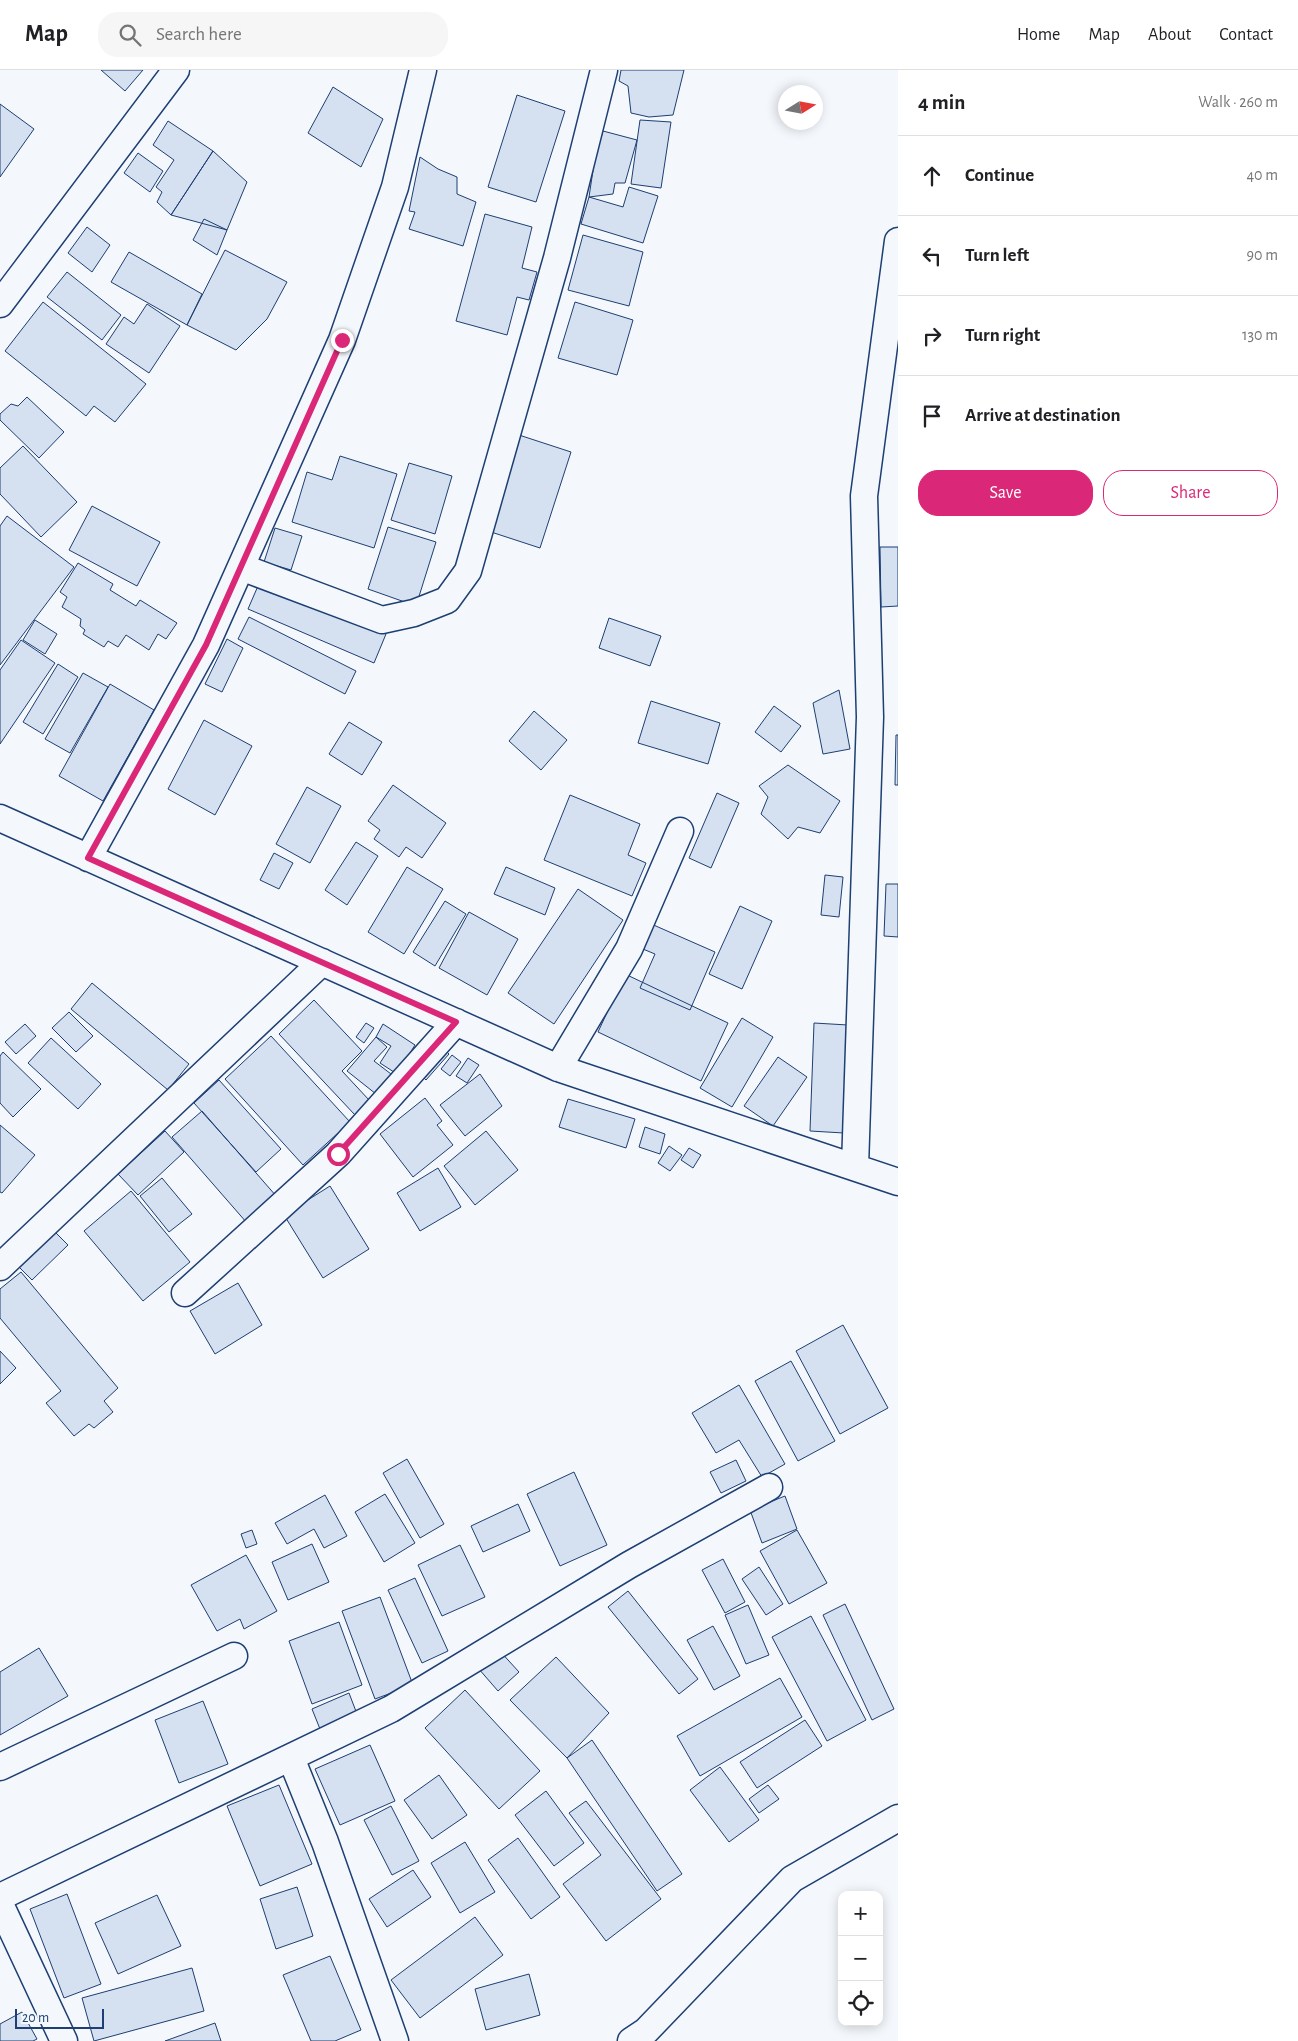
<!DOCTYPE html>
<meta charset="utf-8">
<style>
:root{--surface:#fff;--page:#f6f6f6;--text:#202124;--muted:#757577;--line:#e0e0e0;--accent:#db2777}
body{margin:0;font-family:"Alegreya Sans",sans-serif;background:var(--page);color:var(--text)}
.controls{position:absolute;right:15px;bottom:15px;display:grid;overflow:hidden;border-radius:10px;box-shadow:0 2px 12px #0003}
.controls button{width:45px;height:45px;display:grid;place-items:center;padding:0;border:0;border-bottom:1px solid var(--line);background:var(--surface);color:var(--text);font:25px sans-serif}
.compass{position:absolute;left:778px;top:15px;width:45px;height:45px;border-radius:50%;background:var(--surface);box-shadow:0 2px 12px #0003;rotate:79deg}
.scale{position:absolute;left:15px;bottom:12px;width:89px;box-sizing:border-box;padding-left:5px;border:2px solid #1d3f73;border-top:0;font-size:14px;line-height:18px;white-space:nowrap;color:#1d3f73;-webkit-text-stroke:4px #f4f7fb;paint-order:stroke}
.stop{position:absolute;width:15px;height:15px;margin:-11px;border:4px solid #db2777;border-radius:50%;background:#fff}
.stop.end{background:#db2777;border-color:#fff;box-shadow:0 1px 5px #0008}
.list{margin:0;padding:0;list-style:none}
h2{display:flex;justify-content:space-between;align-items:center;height:65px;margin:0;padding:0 20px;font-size:21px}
h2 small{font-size:16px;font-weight:400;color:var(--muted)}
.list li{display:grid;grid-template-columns:32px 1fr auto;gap:15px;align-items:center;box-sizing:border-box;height:80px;padding:0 20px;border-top:1px solid var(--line)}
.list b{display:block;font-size:19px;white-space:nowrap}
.list em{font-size:16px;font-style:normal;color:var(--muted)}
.actions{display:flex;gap:10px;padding:15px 20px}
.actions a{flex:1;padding:11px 0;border:1px solid var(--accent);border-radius:20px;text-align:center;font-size:18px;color:var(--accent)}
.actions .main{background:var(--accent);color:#fff}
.icon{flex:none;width:28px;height:28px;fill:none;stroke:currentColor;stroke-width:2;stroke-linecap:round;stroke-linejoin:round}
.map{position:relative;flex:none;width:898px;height:1971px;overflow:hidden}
header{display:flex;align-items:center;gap:30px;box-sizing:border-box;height:70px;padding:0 25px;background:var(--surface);border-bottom:1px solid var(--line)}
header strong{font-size:24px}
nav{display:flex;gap:28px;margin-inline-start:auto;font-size:18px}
.search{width:350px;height:45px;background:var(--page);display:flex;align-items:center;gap:12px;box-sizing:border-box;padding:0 18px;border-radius:20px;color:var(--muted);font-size:19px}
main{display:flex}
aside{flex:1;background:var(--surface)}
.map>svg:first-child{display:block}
.building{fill:#d5e0f0;stroke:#1d3f73}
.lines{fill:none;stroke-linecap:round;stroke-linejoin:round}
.street-casing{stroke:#1d3f73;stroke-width:29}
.street{stroke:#f4f7fb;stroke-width:26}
.route{stroke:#db2777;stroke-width:6}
</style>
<header>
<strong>Map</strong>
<div class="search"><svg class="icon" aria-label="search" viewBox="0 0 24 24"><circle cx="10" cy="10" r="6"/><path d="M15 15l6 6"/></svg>Search here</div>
<nav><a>Home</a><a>Map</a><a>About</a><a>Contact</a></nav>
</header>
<main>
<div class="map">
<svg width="898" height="1971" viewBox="0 0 898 1971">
<rect width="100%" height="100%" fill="#f4f7fb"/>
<path class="building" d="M 101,0 L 143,0 L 125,21 Z
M 621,0 L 684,0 L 673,45 L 649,47 L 631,43 L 628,16 L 619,11 Z
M 333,17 L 383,49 L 361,97 L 308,63 Z
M 517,25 L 565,41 L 536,132 L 488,117 Z
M 0,34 L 34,59 L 0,107 Z
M 640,50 L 671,52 L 661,118 L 631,114 Z
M 168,51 L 213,81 L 171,145 L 157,132 L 162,122 L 156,117 L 174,90 L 153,75 Z
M 603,61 L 637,70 L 625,113 L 615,113 L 613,124 L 589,127 L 595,87 Z
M 213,81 L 247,112 L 227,160 L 171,145 Z
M 138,83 L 163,101 L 150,122 L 124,103 Z
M 420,87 L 438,99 L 457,107 L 457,124 L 476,132 L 463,176 L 409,159 L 415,142 L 409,141 Z
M 629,117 L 658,126 L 643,173 L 581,154 L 589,127 L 623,137 Z
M 485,144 L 532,157 L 522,198 L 537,202 L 529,230 L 517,227 L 507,265 L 456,251 Z
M 204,149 L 227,160 L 217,185 L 193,170 Z
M 87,157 L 110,175 L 92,202 L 68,183 Z
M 583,165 L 643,182 L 629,236 L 568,220 Z
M 225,180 L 287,212 L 267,249 L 236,280 L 187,255 Z
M 129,182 L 202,224 L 187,255 L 111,212 Z
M 67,202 L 121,245 L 102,270 L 47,227 Z
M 43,232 L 146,314 L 115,352 L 94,336 L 86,346 L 5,281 Z
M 575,232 L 633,250 L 617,305 L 558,288 Z
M 147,234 L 180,256 L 149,303 L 106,274 L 124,247 L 134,254 Z
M 27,327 L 64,362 L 39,388 L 0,350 L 0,344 L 11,334 L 18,336 Z
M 519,365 L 571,382 L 540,478 L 488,461 Z
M 23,376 L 77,432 L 41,467 L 0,424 L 0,398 Z
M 340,386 L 397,404 L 374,478 L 292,452 L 307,402 L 332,410 Z
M 409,393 L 452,406 L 435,464 L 391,450 Z
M 92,436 L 160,472 L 137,516 L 69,480 Z
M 7,446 L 74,497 L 0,595 L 0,456 Z
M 388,457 L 436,472 L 416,536 L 368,519 Z
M 275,458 L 302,466 L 291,500 L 264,492 Z
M 880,477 L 898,477 L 898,536 L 881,537 Z
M 78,493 L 113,514 L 110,520 L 136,536 L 140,530 L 177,553 L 166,569 L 158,564 L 149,580 L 126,565 L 118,577 L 108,571 L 104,577 L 83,564 L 85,560 L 80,556 L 81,549 L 62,537 L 67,527 L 60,522 Z
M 261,509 L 386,564 L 374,593 L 248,539 Z
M 249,547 L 356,601 L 345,624 L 238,569 Z
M 609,548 L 661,566 L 650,596 L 599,578 Z
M 35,550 L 57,564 L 45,584 L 23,570 Z
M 227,569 L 243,578 L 222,622 L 205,614 Z
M 21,570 L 55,593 L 0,674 L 0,600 Z
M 58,594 L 78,607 L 43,664 L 23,652 Z
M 83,603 L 108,617 L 70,683 L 45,669 Z
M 110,614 L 154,640 L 103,731 L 59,706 Z
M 839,620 L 850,679 L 823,684 L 813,633 Z
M 651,631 L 720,653 L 708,694 L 638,673 Z
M 774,636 L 801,656 L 781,682 L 755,662 Z
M 534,641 L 567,670 L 541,700 L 509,671 Z
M 204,650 L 252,676 L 215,745 L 168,719 Z
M 349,652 L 382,672 L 362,705 L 329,684 Z
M 896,665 L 898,665 L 898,715 L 895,715 Z
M 788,695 L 840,731 L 820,763 L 798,757 L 788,769 L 761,744 L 768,727 L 759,716 Z
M 393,715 L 446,753 L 422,788 L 406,777 L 399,787 L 374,769 L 380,760 L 368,751 Z
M 307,717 L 341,736 L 310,793 L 276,774 Z
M 717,723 L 739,733 L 711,798 L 689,788 Z
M 570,725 L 640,754 L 628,785 L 646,793 L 632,826 L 544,790 Z
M 356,772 L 378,786 L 347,835 L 325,820 Z
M 274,783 L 293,793 L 279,819 L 260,810 Z
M 407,797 L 443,819 L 404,884 L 368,862 Z
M 506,797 L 555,818 L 545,845 L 494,824 Z
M 825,805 L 843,807 L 839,847 L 821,845 Z
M 886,814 L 898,814 L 898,867 L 884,866 Z
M 578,819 L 623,850 L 554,954 L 508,923 Z
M 445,831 L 466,844 L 435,896 L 413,882 Z
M 740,836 L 772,851 L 742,919 L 709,904 Z
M 469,842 L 518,869 L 487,925 L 439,898 Z
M 649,853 L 715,882 L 690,940 L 640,918 L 655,884 L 638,877 Z
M 625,904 L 728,953 L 701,1011 L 598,962 Z
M 92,913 L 189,994 L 168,1020 L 71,939 Z
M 314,930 L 362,981 L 342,1001 L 370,1031 L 355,1045 L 279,964 Z
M 69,942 L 93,966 L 76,982 L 52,958 Z
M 742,948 L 773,967 L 732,1037 L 700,1018 Z
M 366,953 L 374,958 L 364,973 L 356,967 Z
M 814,953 L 848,955 L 844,1063 L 810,1061 Z
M 25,954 L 36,966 L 16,984 L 5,972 Z
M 383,954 L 415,975 L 397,1004 L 380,993 L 391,976 L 376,967 Z
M 271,966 L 350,1052 L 303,1095 L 225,1009 Z
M 376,967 L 387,977 L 374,991 L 391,1004 L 376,1024 L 347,1001 Z
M 51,968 L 101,1014 L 78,1039 L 28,993 Z
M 442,977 L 449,984 L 426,1010 L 419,1003 Z
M 3,982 L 41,1019 L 13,1047 L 0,1033 L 0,986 Z
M 452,985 L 461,992 L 450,1006 L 441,999 Z
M 778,987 L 807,1007 L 773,1056 L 744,1036 Z
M 468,988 L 479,995 L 467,1013 L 456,1006 Z
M 480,1004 L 502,1036 L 465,1066 L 440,1035 Z
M 219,1010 L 281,1079 L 256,1102 L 194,1033 Z
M 425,1028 L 442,1051 L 437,1055 L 453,1075 L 413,1107 L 380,1064 Z
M 568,1029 L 635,1049 L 626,1078 L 559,1057 Z
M 202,1041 L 277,1127 L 247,1153 L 172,1067 Z
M 0,1055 L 35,1085 L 2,1123 L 0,1122 Z
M 645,1057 L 665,1064 L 660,1084 L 639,1077 Z
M 165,1061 L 184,1082 L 138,1125 L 118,1104 Z
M 486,1061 L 518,1100 L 475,1135 L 444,1096 Z
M 669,1076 L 682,1085 L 670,1101 L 658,1093 Z
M 689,1078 L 701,1085 L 693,1098 L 681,1090 Z
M 438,1098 L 461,1137 L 420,1161 L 397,1123 Z
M 162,1108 L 192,1144 L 169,1162 L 140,1126 Z
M 330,1116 L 369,1179 L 323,1208 L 284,1145 Z
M 131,1121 L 190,1192 L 143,1231 L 84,1161 Z
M 54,1161 L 68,1175 L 32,1210 L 18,1196 Z
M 21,1202 L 118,1318 L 104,1331 L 113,1342 L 94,1358 L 89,1354 L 74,1366 L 46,1333 L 61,1321 L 0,1248 L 0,1219 Z
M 238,1213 L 262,1255 L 215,1284 L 190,1241 Z
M 843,1255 L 888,1338 L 840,1364 L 796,1281 Z
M 0,1281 L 16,1298 L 0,1314 Z
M 791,1291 L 835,1371 L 798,1391 L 755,1311 Z
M 739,1315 L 785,1394 L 762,1407 L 739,1370 L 716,1383 L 692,1343 Z
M 407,1389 L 444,1454 L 420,1468 L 383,1403 Z
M 736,1390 L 746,1411 L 721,1423 L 710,1402 Z
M 574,1402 L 607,1475 L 560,1496 L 527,1424 Z
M 385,1424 L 415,1473 L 384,1492 L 355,1442 Z
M 325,1425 L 347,1466 L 324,1478 L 314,1459 L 287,1474 L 275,1453 Z
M 785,1426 L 797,1459 L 762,1473 L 750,1440 Z
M 518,1434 L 530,1461 L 483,1482 L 471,1456 Z
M 252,1460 L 257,1474 L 246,1478 L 241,1464 Z
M 797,1460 L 827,1513 L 789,1534 L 760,1481 Z
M 312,1474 L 329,1512 L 288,1530 L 272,1492 Z
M 460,1475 L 485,1527 L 442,1546 L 418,1495 Z
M 246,1485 L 277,1541 L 244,1559 L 240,1549 L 217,1561 L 191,1515 Z
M 723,1489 L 745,1532 L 725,1543 L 702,1500 Z
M 759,1497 L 783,1534 L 766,1545 L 742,1509 Z
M 415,1508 L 448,1581 L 422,1593 L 388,1520 Z
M 628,1521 L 698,1609 L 679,1624 L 608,1537 Z
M 380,1527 L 413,1615 L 375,1629 L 342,1541 Z
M 845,1534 L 894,1639 L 872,1650 L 823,1545 Z
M 748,1535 L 769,1585 L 746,1594 L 725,1545 Z
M 811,1546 L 866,1650 L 827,1671 L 772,1567 Z
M 339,1552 L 362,1615 L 312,1634 L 289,1571 Z
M 713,1556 L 740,1606 L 714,1620 L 687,1570 Z
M 39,1578 L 68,1626 L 0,1665 L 0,1602 Z
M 498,1579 L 519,1602 L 498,1621 L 478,1598 Z
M 556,1587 L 609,1643 L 567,1688 L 510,1630 Z
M 780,1608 L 802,1647 L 700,1706 L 677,1666 Z
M 465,1620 L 540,1701 L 499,1739 L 425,1658 Z
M 349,1623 L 357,1644 L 320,1659 L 312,1639 Z
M 203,1631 L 228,1694 L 179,1713 L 155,1650 Z
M 805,1650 L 822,1676 L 757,1718 L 740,1692 Z
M 592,1670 L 682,1804 L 657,1821 L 567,1688 Z
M 370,1675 L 395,1731 L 340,1755 L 315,1699 Z
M 720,1697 L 759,1750 L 729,1772 L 690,1720 Z
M 439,1705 L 467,1745 L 432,1769 L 404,1730 Z
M 279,1715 L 312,1794 L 260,1816 L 227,1736 Z
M 768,1715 L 779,1729 L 759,1743 L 749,1729 Z
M 546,1721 L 584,1773 L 554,1796 L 515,1745 Z
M 586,1731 L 661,1829 L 606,1871 L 563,1814 L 601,1785 L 569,1743 Z
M 391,1736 L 419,1791 L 392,1805 L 364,1750 Z
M 518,1768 L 560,1827 L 531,1849 L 488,1790 Z
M 465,1772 L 495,1822 L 460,1843 L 431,1793 Z
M 413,1800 L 431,1827 L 387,1857 L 369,1829 Z
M 297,1817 L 313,1866 L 276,1879 L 260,1829 Z
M 67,1824 L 101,1914 L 64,1928 L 30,1839 Z
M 157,1825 L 181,1876 L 118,1904 L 95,1853 Z
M 475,1847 L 503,1885 L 420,1948 L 391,1910 Z
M 330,1886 L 361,1960 L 335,1971 L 311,1971 L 283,1905 Z
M 192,1898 L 204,1941 L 94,1971 L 82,1928 Z
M 529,1904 L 540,1945 L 486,1960 L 475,1919 Z
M 22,1942 L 37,1969 L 33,1971 L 0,1971 L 0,1954 Z
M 215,1953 L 221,1971 L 165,1971 Z"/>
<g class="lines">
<defs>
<path id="street" d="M 0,234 L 176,0
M 241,497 L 382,550 L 414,543 L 447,530 L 468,501 L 557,188 L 604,0
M 0,748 L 558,998 L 898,1112
M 88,788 L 206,575 L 342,270 L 395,117 L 423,0
M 558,998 L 629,879 L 680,761
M 855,1097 L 870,647 L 864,426 L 898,171
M 0,1197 L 322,892
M 185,1223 L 338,1084 L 456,952
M 291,1688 L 325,1772 L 395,1971
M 0,1697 L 234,1586
M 0,1827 L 391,1639 L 629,1495 L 769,1417
M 0,1834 L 64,1971
M 631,1971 L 646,1961 L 792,1809 L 898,1748"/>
</defs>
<use href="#street" class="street-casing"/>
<use href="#street" class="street"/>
</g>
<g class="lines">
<path class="route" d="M 338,1084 L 456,952 L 88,788 L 206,575 L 342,270"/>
</g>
</svg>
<div class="controls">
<button>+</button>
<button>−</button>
<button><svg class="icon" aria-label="locate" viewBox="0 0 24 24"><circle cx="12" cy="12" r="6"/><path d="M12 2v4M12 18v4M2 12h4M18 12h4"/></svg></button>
</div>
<svg class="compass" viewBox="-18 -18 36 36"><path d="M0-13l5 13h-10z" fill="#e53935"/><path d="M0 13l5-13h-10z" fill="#757577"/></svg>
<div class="scale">20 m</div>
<div class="stop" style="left:338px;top:1084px"></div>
<div class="stop end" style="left:342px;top:270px"></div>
</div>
<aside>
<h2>4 min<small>Walk · 260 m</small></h2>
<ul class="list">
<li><svg class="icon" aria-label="ahead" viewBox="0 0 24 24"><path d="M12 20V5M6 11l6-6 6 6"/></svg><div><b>Continue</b></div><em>40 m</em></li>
<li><svg class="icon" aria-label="left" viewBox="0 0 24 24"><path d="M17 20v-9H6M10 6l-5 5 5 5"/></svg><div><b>Turn left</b></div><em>90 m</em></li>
<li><svg class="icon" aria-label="right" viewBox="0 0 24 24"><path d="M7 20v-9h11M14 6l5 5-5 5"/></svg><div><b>Turn right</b></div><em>130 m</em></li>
<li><svg class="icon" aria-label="arrive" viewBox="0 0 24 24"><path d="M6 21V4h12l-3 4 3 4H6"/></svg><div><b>Arrive at destination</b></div></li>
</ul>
<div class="actions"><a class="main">Save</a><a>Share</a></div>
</aside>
</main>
